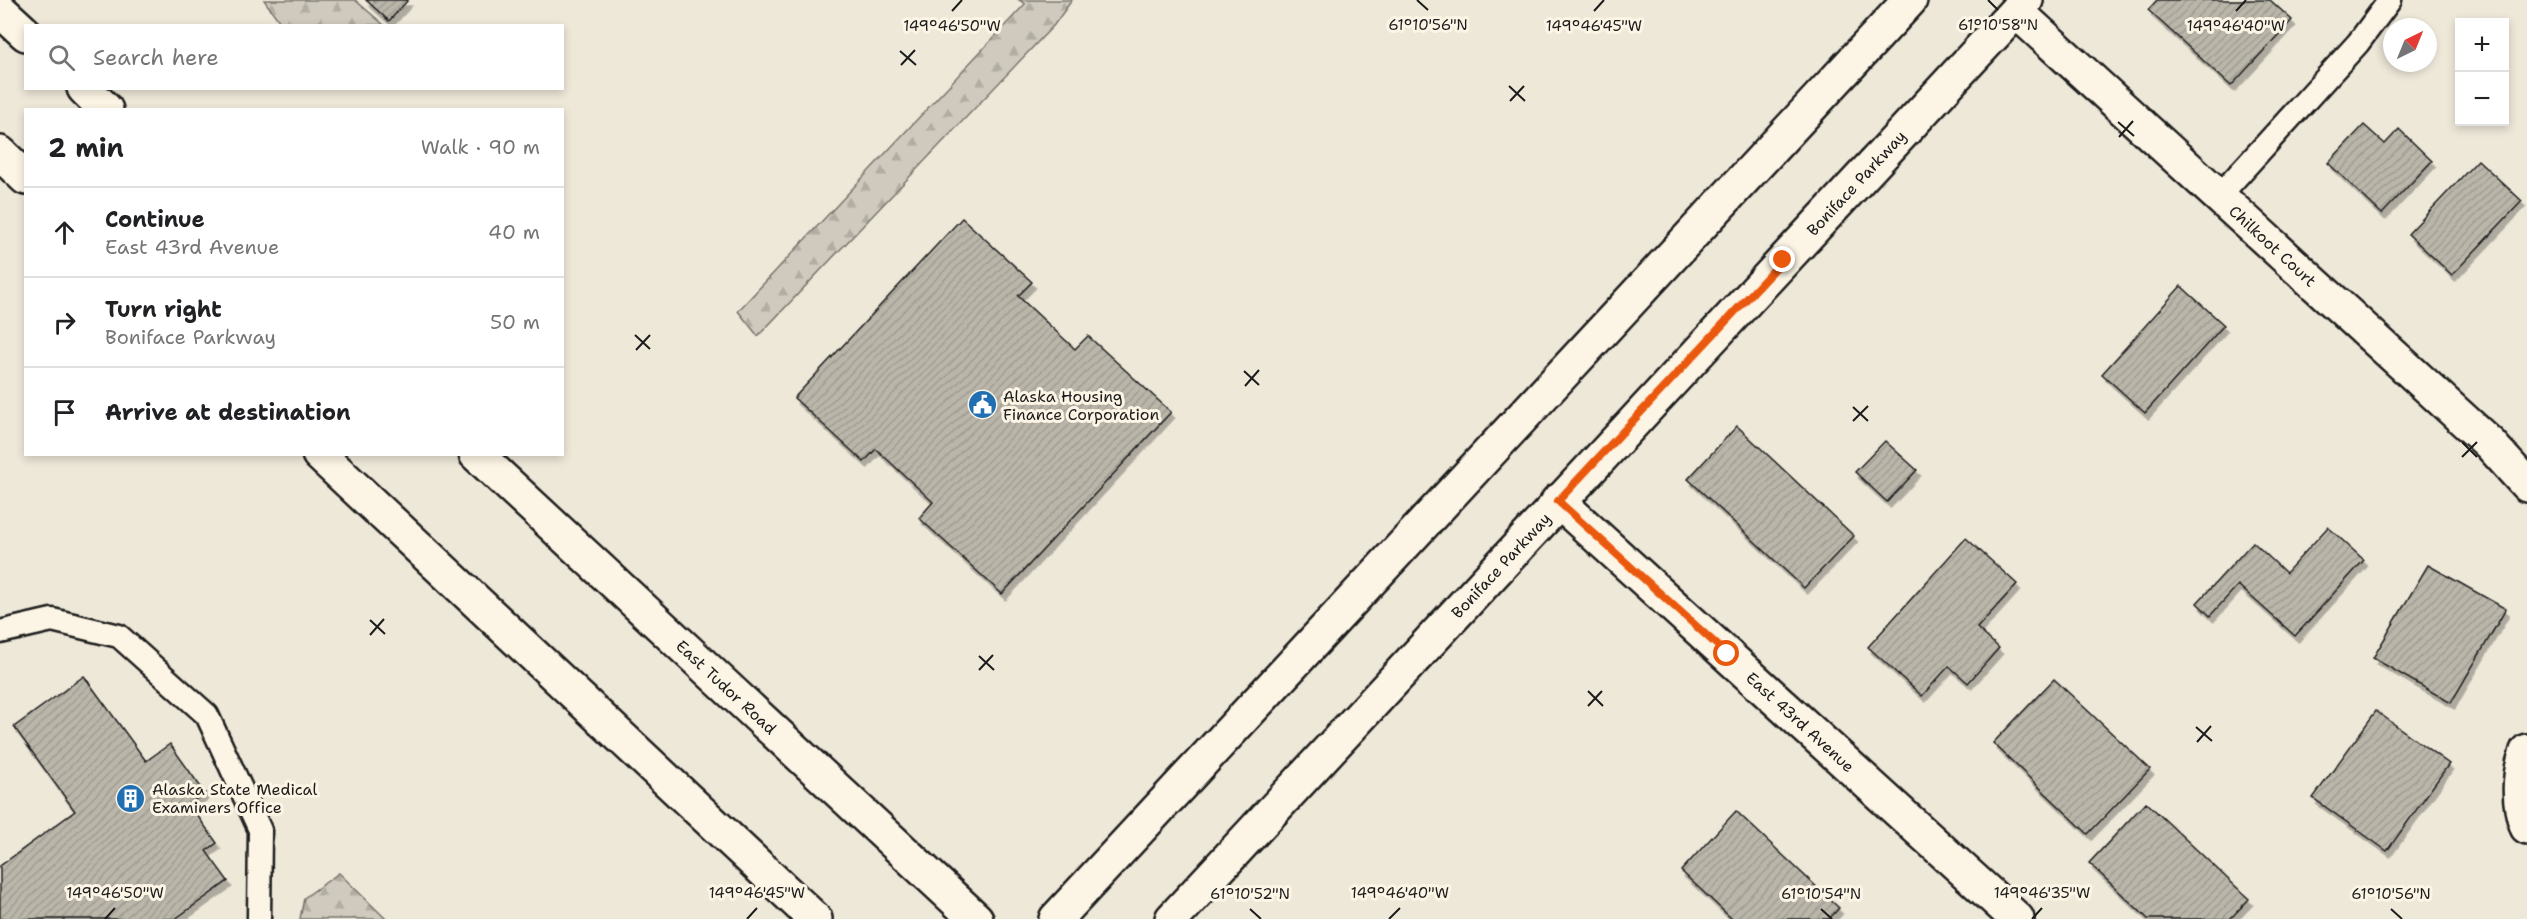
<!DOCTYPE html>
<meta charset="utf-8">
<style>
:root{--surface:#fff;--page:#f6f6f6;--text:#202124;--muted:#757577;--line:#e0e0e0}
body{margin:0;font-family:"Shantell Sans",sans-serif;background:var(--page);color:var(--text)}
.controls{position:absolute;right:18px;top:18px;display:grid;overflow:hidden;border-radius:0px;box-shadow:0 3px 9px #0003}
.controls button{width:54px;height:54px;display:grid;place-items:center;padding:0;border:0;border-bottom:2px solid var(--line);background:var(--surface);color:var(--text);font:30px sans-serif}
.compass{position:absolute;left:2383px;top:18px;width:54px;height:54px;border-radius:50%;background:var(--surface);box-shadow:0 3px 9px #0003;rotate:43deg}
.stop{position:absolute;width:18px;height:18px;margin:-14px;border:4px solid #ea580c;border-radius:50%;background:#fff}
.stop.end{background:#ea580c;border-color:#fff;box-shadow:0 2px 6px #0008}
.list{margin:0;padding:0;list-style:none}
h2{display:flex;justify-content:space-between;align-items:center;height:78px;margin:0;padding:0 24px;font-size:26px}
h2 small{font-size:20px;font-weight:400;color:var(--muted)}
.list li{display:grid;grid-template-columns:39px 1fr auto;gap:18px;align-items:center;box-sizing:border-box;height:90px;padding:0 24px;border-top:2px solid var(--line)}
.list b{display:block;font-size:22px;white-space:nowrap}
.list p{margin:0;font-size:20px;white-space:nowrap;color:var(--muted)}
.list em{font-size:20px;font-style:normal;color:var(--muted)}
.icon{flex:none;width:33px;height:33px;fill:none;stroke:currentColor;stroke-width:2;stroke-linecap:round;stroke-linejoin:round}
.map{position:relative;flex:none;width:2527px;height:919px;overflow:hidden}
.search{position:absolute;background:var(--surface);box-shadow:0 3px 9px #0003;left:24px;top:24px;width:540px;height:66px;display:flex;align-items:center;gap:15px;box-sizing:border-box;padding:0 21px;border-radius:0px;color:var(--muted);font-size:22px}
.panel{position:absolute;background:var(--surface);box-shadow:0 3px 9px #0003;left:24px;top:108px;width:540px;height:348px;border-radius:0px}
.map>svg:first-child{display:block}
.forest{fill:url(#forest-firs);stroke:#76736c;stroke-width:1.5}
.building{fill:url(#building-hatch);stroke:#1c1c1c;stroke-width:1.5;filter:url(#shadow)}
.lines{fill:none;stroke-linecap:round;stroke-linejoin:round}
.lane-casing{stroke:#1c1c1c;stroke-width:27}
.street-casing{stroke:#1c1c1c;stroke-width:38}
.primary-casing{stroke:#1c1c1c;stroke-width:38}
.lane{stroke:#fcf5e5;stroke-width:22}
.street{stroke:#fcf5e5;stroke-width:33}
.primary{stroke:#fcf5e5;stroke-width:33}
.route{stroke:#ea580c;stroke-width:8}
.ticks{fill:none;stroke:#1c1c1c;stroke-width:2}
.labels{text-anchor:middle;dominant-baseline:central;stroke-width:6;stroke-linejoin:round;paint-order:stroke}
.street-label{font-size:16px;fill:#1c1c1c;stroke:#fcf5e5}
.poi-label{font-size:16px;fill:#1c1c1c;stroke:#fcf5e5;text-anchor:start}
.ticks-label{font-size:15px;text-anchor:middle;fill:#1c1c1c;stroke:#fcf5e5;stroke-width:6;stroke-linejoin:round;paint-order:stroke}
</style>
<div class="map">
<svg width="2527" height="919" viewBox="0 0 2527 919">
<defs>
<pattern id="forest-firs" width="22" height="20" patternUnits="userSpaceOnUse" patternTransform="scale(1.5)"><rect width="22" height="20" fill="#cfcabd"/><path d="M5 1l3.5 6h-7zM16 11l3.5 6h-7z" fill="#b1ada2"/></pattern>
<pattern id="building-hatch" width="6" height="6" patternUnits="userSpaceOnUse" patternTransform="scale(1.5)"><rect width="6" height="6" fill="#bab6aa"/><path d="M-1 1l2-2M0 6l6-6M5 7l2-2" fill="none" stroke="#9f9c92"/></pattern>
<filter id="shadow"><feDropShadow dx="3.5" dy="6" stdDeviation="0" flood-color="#0004"/></filter>
</defs>
<rect width="100%" height="100%" fill="#eee8d9"/>
<filter id="ink" filterUnits="userSpaceOnUse"><feTurbulence type="fractalNoise" baseFrequency=".0167" numOctaves="2"/><feDisplacementMap in="SourceGraphic" scale="12" xChannelSelector="R" yChannelSelector="G"/><feConvolveMatrix kernelMatrix="1 2 1 2 8 2 1 2 1" color-interpolation-filters="sRGB"/></filter>
<g filter="url(#ink)">
<path class="forest" d="M 264,0 L 355,0 L 384,25 L 282,25 Z
M 1019,0 L 1072,0 L 1054,25 L 758,336 L 738,311 L 1025,4 Z
M 339,873 L 386,919 L 300,919 L 304,898 Z"/>
<path class="building" d="M 366,0 L 408,0 L 389,21 Z
M 2157,0 L 2270,0 L 2292,20 L 2231,86 L 2148,10 Z
M 2364,125 L 2385,144 L 2399,129 L 2432,161 L 2382,214 L 2328,163 Z
M 2478,160 L 2522,201 L 2452,275 L 2408,234 Z
M 962,218 L 1032,282 L 1018,296 L 1075,349 L 1088,336 L 1171,412 L 1002,594 L 919,518 L 933,502 L 876,449 L 864,462 L 794,398 Z
M 2181,286 L 2224,325 L 2145,413 L 2102,374 Z
M 1737,426 L 1854,536 L 1804,588 L 1688,479 Z
M 1885,441 L 1917,470 L 1887,502 L 1855,472 Z
M 2328,527 L 2364,560 L 2295,636 L 2238,585 L 2210,616 L 2197,603 L 2253,542 L 2286,573 Z
M 1966,538 L 2017,584 L 1977,628 L 1999,648 L 1968,683 L 1949,666 L 1922,696 L 1868,647 Z
M 2428,565 L 2506,609 L 2451,703 L 2373,658 Z
M 84,676 L 146,761 L 170,744 L 205,793 L 189,804 L 217,843 L 206,851 L 228,881 L 175,919 L 0,919 L 0,866 L 75,811 L 14,727 Z
M 2054,679 L 2150,769 L 2088,834 L 1993,743 Z
M 2376,711 L 2449,764 L 2387,851 L 2313,798 Z
M 2146,802 L 2249,899 L 2230,919 L 2148,919 L 2089,863 Z
M 1736,811 L 1839,908 L 1829,919 L 1732,919 L 1681,871 Z"/>
<g class="lines">
<defs>
<path id="lane" d="M 2219,196 L 2358,43 L 2390,0
M 0,632 L 52,620 L 119,636 L 207,715 L 260,830 L 259,919"/>
<g id="street">
<path id="s1" d="M 2016,11 L 2490,444 L 2527,485"/>
<path id="s2" d="M 1558,501 L 2017,919"/>
<path d="M 2527,751 C 2518,776 2518,803 2527,827"/>
</g>
<g id="primary">
<path d="M 0,10 L 26,34"/>
<path d="M 84,88 L 106,110"/>
<path d="M 0,153 L 26,178"/>
<path d="M 319,454 L 815,919"/>
<path id="s3" d="M 476,454 L 976,919"/>
<path d="M 1056,919 L 1910,0"/>
<path id="s4" d="M 1172,919 L 2026,0"/>
</g>
</defs>
<use href="#lane" class="lane-casing"/>
<use href="#street" class="street-casing"/>
<use href="#primary" class="primary-casing"/>
<use href="#lane" class="lane"/>
<use href="#street" class="street"/>
<use href="#primary" class="primary"/>
</g>
</g>
<g class="lines" filter="url(#ink)">
<path class="route" d="M 1727,654 L 1558,501 L 1783,260"/>
</g>
<path class="ticks" d="M 1417,0 L 1428,10M 1988,0 L 1998,10M 952,11 L 962,0M 1594,11 L 1604,0M 2236,11 L 2246,0M 900,51 L 916,65M 901,65 L 915,50M 1509,86 L 1525,101M 1510,101 L 1524,86M 2118,122 L 2134,136M 2119,137 L 2133,121M 635,335 L 650,349M 636,350 L 650,335M 1244,371 L 1259,385M 1245,386 L 1259,370M 1853,407 L 1868,421M 1853,421 L 1868,406M 2462,442 L 2477,457M 2462,457 L 2477,442M 370,620 L 385,634M 370,635 L 384,619M 979,656 L 994,670M 979,670 L 993,655M 1588,691 L 1603,706M 1588,706 L 1602,691M 2196,727 L 2212,741M 2197,742 L 2211,726M 1250,909 L 1261,919M 1821,909 L 1832,919M 2391,909 L 2402,919M 105,919 L 115,908M 747,919 L 757,908M 1389,919 L 1400,908M 2032,919 L 2042,908"/>
<defs>
<symbol id="civic-disc" viewBox="-11 -11 22 22"><circle r="9.5" fill="#1f6fb2" stroke="#fcf5e5"/><path d="M-.6-6.5H3V-4.5H.6V-3L4-1V1h2V6H-6V1h2V-1L-.6-3ZM-1.2 2.5V6h2.4V2.5Z" fill="#fff"/></symbol>
<symbol id="building-disc" viewBox="-11 -11 22 22"><circle r="9.5" fill="#1f6fb2" stroke="#fcf5e5"/><path d="M-4-6H4V6H1V3H-1V6H-4ZM-2.5-4.3h1.7v1.8h-1.7ZM.8-4.3h1.7v1.8H.8ZM-2.5-1h1.7V.8h-1.7ZM.8-1h1.7V.8H.8Z" fill="#fff"/></symbol>
</defs>
<g fill-rule="evenodd">
<use href="#civic-disc" x="966" y="388" width="33" height="33"/>
<use href="#building-disc" x="114" y="782" width="33" height="33"/>
</g>
<g class="labels">
<g class="street-label">
<text stroke="none"><textPath href="#s4" startOffset="1005">Boniface Parkway</textPath></text>
<text stroke="none"><textPath href="#s1" startOffset="348">Chilkoot Court</textPath></text>
<text stroke="none"><textPath href="#s4" startOffset="483">Boniface Parkway</textPath></text>
<text stroke="none"><textPath href="#s3" startOffset="342">East Tudor Road</textPath></text>
<text stroke="none"><textPath href="#s2" startOffset="328">East 43rd Avenue</textPath></text>
</g>
<g class="poi-label">
<text x="1003" y="396">Alaska Housing<tspan x="1003" dy="18">Finance Corporation</tspan></text>
<text x="152" y="789">Alaska State Medical<tspan x="152" dy="18">Examiners Office</tspan></text>
</g>
</g>
<g class="ticks-label">
<text x="1428" y="30">61°10'56"N</text>
<text x="1998" y="30">61°10'58"N</text>
<text x="952" y="31">149°46'50"W</text>
<text x="1594" y="31">149°46'45"W</text>
<text x="2236" y="31">149°46'40"W</text>
<text x="115" y="898">149°46'50"W</text>
<text x="757" y="898">149°46'45"W</text>
<text x="1400" y="898">149°46'40"W</text>
<text x="2042" y="898">149°46'35"W</text>
<text x="1250" y="899">61°10'52"N</text>
<text x="1821" y="899">61°10'54"N</text>
<text x="2391" y="899">61°10'56"N</text>
</g>
</svg>
<div class="controls">
<button>+</button>
<button>−</button>
</div>
<svg class="compass" viewBox="-18 -18 36 36"><path d="M0-13l5 13h-10z" fill="#e53935"/><path d="M0 13l5-13h-10z" fill="#757577"/></svg>
<div class="stop" style="left:1727px;top:654px"></div>
<div class="stop end" style="left:1783px;top:260px"></div>
<div class="search"><svg class="icon" aria-label="search" viewBox="0 0 24 24"><circle cx="10" cy="10" r="6"/><path d="M15 15l6 6"/></svg>Search here</div>
<section class="panel">
<h2>2 min<small>Walk · 90 m</small></h2>
<ul class="list">
<li><svg class="icon" aria-label="ahead" viewBox="0 0 24 24"><path d="M12 20V5M6 11l6-6 6 6"/></svg><div><b>Continue</b><p>East 43rd Avenue</p></div><em>40 m</em></li>
<li><svg class="icon" aria-label="right" viewBox="0 0 24 24"><path d="M7 20v-9h11M14 6l5 5-5 5"/></svg><div><b>Turn right</b><p>Boniface Parkway</p></div><em>50 m</em></li>
<li><svg class="icon" aria-label="arrive" viewBox="0 0 24 24"><path d="M6 21V4h12l-3 4 3 4H6"/></svg><div><b>Arrive at destination</b></div></li>
</ul>
</section>
</div>
